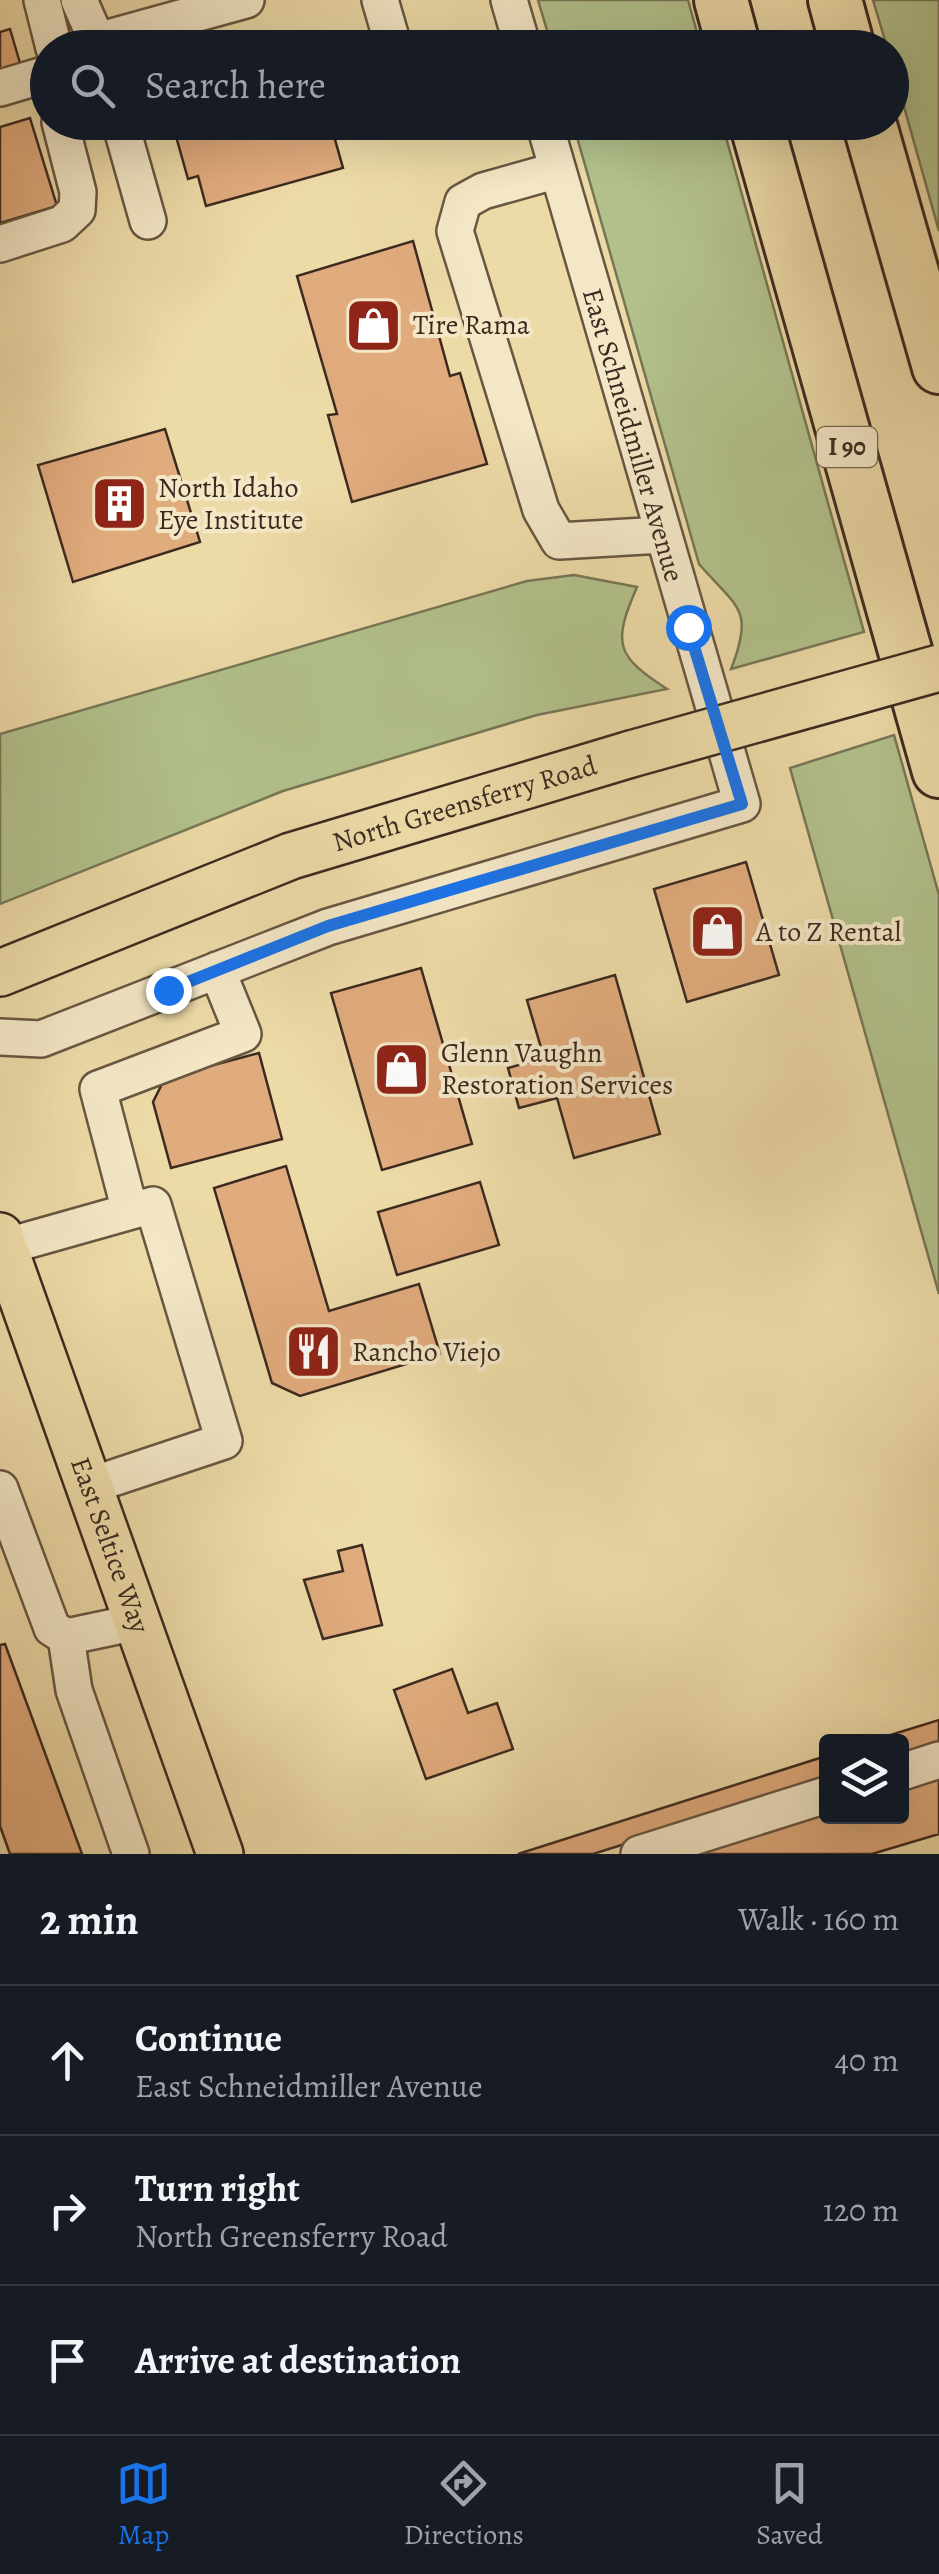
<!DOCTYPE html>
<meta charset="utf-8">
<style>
:root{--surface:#171b24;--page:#20242c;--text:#f1f3f6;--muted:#9ea1a6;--line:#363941;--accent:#1a73e8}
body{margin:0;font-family:Alegreya,serif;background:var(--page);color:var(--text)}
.controls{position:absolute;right:30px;bottom:30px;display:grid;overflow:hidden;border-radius:10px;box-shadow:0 10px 40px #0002}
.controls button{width:90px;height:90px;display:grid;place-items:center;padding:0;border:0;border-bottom:2px solid var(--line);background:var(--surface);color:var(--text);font:50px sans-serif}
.stop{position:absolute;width:30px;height:30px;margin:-22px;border:8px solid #1a73e8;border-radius:50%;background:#fff}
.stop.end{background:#1a73e8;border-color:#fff;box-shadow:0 2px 10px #0008}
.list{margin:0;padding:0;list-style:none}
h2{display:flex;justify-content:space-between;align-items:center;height:130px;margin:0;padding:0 40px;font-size:42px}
h2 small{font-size:32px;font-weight:400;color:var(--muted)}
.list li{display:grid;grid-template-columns:65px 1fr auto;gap:30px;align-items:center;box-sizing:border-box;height:150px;padding:0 40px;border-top:2px solid var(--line)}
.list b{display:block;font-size:38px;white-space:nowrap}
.list p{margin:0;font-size:32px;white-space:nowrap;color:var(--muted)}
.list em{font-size:32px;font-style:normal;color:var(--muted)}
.icon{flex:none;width:55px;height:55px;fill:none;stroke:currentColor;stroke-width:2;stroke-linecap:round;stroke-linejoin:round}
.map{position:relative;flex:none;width:939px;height:1854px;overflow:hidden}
.search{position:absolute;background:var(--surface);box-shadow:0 10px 40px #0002;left:30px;right:30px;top:30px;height:110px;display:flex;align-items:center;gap:25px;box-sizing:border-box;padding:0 35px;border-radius:55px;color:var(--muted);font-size:38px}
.sheet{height:580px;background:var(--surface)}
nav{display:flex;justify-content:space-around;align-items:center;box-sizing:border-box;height:140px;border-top:2px solid var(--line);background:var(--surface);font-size:28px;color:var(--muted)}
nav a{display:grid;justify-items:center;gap:5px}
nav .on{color:var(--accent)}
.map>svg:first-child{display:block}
.green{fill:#b2c18c;stroke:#777656;stroke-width:2.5}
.building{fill:#e0ab7d;stroke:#3c2a21;stroke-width:2.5}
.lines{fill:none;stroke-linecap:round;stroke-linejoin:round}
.minor-casing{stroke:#685642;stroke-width:40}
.major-casing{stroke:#3c2a21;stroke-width:50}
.highway-casing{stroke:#3c2a21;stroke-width:58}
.minor{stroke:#f3e7c6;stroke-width:35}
.major{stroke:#ecdaa7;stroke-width:45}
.highway{stroke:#ecdaa7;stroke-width:52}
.major-bridge-casing{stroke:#3c2a21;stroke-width:50;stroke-linecap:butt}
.major-bridge{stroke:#ecdaa7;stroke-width:45}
.route{stroke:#1a73e8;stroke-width:12}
.labels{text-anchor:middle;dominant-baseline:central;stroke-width:8;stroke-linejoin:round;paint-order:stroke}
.shield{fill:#f3e7c6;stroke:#736352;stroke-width:2.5}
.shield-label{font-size:25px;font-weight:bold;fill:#3c2a21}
.poi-label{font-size:28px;fill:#3c2a21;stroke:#f3e7c6;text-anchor:start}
.street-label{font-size:28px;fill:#3c2a21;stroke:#f3e7c6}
</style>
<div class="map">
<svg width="939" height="1854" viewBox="0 0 939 1854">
<rect width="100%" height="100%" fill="#ecdaa7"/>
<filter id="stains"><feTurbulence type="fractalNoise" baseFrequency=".002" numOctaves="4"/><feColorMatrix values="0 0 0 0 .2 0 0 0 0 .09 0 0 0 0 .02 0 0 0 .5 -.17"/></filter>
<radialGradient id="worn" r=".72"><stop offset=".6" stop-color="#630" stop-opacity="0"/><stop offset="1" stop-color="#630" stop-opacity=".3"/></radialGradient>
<path class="green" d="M 538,0 L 688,0 L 701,47 L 552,47 Z
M 873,0 L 939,0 L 939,231 L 892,64 L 892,48 L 887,47 Z
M 573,123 L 722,123 L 864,632 L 731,669 C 755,608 737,608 699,564 Z
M 574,575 L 637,587 C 612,644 616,656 667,689 L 537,715 L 283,791 L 0,904 L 0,734 L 527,581 Z
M 894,735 L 939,895 L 939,1294 L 790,768 Z"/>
<path class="building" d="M 10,29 L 22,70 L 0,77 L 0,32 Z
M 30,118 L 57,206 L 0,223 L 0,127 Z
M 172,122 L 330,122 L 343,168 L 206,206 L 198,176 L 188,179 Z
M 413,241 L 450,376 L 460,373 L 487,464 L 352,502 L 328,415 L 337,414 L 297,276 Z
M 165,429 L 200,542 L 73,582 L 38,465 Z
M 746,862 L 779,975 L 687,1002 L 654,889 Z
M 421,968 L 472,1144 L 382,1170 L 331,993 Z
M 615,975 L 660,1134 L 574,1158 L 557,1098 L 519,1108 L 508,1068 L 544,1058 L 527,1000 Z
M 259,1053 L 282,1139 L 171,1168 L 153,1102 L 165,1078 Z
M 286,1166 L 329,1311 L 419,1284 L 440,1354 L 300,1396 L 272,1383 L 214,1188 Z
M 480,1182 L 499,1245 L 397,1275 L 378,1212 Z
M 362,1545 L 382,1625 L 323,1639 L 304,1580 L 343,1571 L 338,1551 Z
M 5,1644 L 82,1854 L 10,1854 L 0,1826 L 0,1645 Z
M 452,1669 L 468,1713 L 497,1703 L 513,1749 L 426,1779 L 394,1690 Z
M 939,1720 L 939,1746 L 902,1757 L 902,1741 L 871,1741 Z
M 826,1756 L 826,1781 L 593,1854 L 518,1854 Z
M 939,1776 L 939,1834 L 872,1854 L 682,1854 L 826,1810 L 826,1816 L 902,1816 L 902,1787 Z"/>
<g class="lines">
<defs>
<path id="minor" d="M 42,0 L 54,48
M 79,0 L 97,41 L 246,0
M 380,0 L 394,48
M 509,0 L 523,48
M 0,88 L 47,74
M 120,122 L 148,221
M 558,170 L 483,191 L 463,202 L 455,231 L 541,510 L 559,541 L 662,535
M 0,244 L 62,224 L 77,210 L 78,192 L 60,122
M 0,1037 L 41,1039 L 328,927 L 742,804 L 544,122
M 130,1211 L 98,1089 L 243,1034 L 217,970
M 4,1247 L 153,1205 L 224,1441 L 89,1486
M 0,1489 L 52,1628 L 66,1637 L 137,1622
M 66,1637 L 74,1690 L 131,1854
M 902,1772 L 939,1760
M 639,1854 L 826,1795"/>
<g id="major">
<path id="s1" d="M 0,973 L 291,856 L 631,754"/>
<path id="s2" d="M 0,1236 L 220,1854"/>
</g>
<path id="highway" d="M 721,0 L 734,48
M 835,0 L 848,48
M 756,122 L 939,771
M 869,122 L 939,367"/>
</defs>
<use href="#minor" class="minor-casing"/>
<use href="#major" class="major-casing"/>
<use href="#highway" class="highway-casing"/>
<use href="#minor" class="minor"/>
<use href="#major" class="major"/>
<use href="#highway" class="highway"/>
<defs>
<path id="major-bridge" d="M 631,754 L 939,668"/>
</defs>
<use href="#major-bridge" class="major-bridge-casing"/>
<use href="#major-bridge" class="major-bridge"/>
</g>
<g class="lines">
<path class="route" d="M 168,990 L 328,926 L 742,804 L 688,627"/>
</g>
<defs>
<symbol id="shop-square" viewBox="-11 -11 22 22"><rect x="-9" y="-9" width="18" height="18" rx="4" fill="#8f2418" stroke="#f3e7c6"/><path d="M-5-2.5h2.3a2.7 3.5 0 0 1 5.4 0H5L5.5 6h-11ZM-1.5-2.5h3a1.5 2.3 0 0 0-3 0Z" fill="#fff"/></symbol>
<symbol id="building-square" viewBox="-11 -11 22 22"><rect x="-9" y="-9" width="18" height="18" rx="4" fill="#8f2418" stroke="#f3e7c6"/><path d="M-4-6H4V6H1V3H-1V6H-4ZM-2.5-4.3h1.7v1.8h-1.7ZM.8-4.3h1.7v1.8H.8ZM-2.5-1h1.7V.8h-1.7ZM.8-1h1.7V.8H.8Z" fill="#fff"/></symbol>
<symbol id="restaurant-square" viewBox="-11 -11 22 22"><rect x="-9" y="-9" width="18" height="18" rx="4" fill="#8f2418" stroke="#f3e7c6"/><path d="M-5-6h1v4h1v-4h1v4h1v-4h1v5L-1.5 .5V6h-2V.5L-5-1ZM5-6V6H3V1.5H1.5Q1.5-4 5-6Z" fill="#fff"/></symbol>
</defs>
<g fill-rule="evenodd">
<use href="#shop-square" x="342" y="294" width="63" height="63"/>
<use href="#building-square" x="88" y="472" width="63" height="63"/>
<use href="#shop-square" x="686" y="900" width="63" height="63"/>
<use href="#shop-square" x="370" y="1038" width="63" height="63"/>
<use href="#restaurant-square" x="282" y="1320" width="63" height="63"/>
</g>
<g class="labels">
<rect class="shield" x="817" y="427" width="60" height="40" rx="8"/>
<g class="shield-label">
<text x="847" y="447">I 90</text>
</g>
<g class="poi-label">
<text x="413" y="325">Tire Rama</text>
<text x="158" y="488">North Idaho<tspan x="158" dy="32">Eye Institute</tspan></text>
<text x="756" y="932">A to Z Rental</text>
<text x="441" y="1053">Glenn Vaughn<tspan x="441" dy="32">Restoration Services</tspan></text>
<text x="352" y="1352">Rancho Viejo</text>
</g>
<g class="street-label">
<text transform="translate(633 435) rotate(74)">East Schneidmiller Avenue</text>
<text stroke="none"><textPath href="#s1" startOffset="495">North Greensferry Road</textPath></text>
<text stroke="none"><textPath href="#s2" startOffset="328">East Seltice Way</textPath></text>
</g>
</g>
<rect width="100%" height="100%" filter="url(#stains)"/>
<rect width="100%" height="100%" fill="url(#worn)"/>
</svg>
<div class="controls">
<button><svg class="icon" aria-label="layers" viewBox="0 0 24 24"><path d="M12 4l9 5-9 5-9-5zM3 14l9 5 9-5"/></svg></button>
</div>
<div class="stop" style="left:688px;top:627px"></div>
<div class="stop end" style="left:168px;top:990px"></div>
<div class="search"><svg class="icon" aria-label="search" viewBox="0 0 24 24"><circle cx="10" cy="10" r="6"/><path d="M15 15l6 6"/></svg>Search here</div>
</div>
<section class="sheet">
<h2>2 min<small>Walk · 160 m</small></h2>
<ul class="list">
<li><svg class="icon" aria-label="ahead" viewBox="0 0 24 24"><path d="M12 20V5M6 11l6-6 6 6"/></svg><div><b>Continue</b><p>East Schneidmiller Avenue</p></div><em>40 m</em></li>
<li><svg class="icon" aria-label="right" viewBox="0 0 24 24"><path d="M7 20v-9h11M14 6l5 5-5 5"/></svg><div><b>Turn right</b><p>North Greensferry Road</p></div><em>120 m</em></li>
<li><svg class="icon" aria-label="arrive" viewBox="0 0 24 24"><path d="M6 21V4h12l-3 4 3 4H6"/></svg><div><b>Arrive at destination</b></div></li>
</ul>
</section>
<nav>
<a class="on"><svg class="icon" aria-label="map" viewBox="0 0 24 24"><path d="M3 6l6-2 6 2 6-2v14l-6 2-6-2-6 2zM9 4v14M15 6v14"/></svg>Map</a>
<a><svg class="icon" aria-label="directions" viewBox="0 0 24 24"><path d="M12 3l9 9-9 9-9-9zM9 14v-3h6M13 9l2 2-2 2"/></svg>Directions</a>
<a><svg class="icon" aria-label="saved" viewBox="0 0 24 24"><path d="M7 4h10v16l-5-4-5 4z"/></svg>Saved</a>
</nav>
